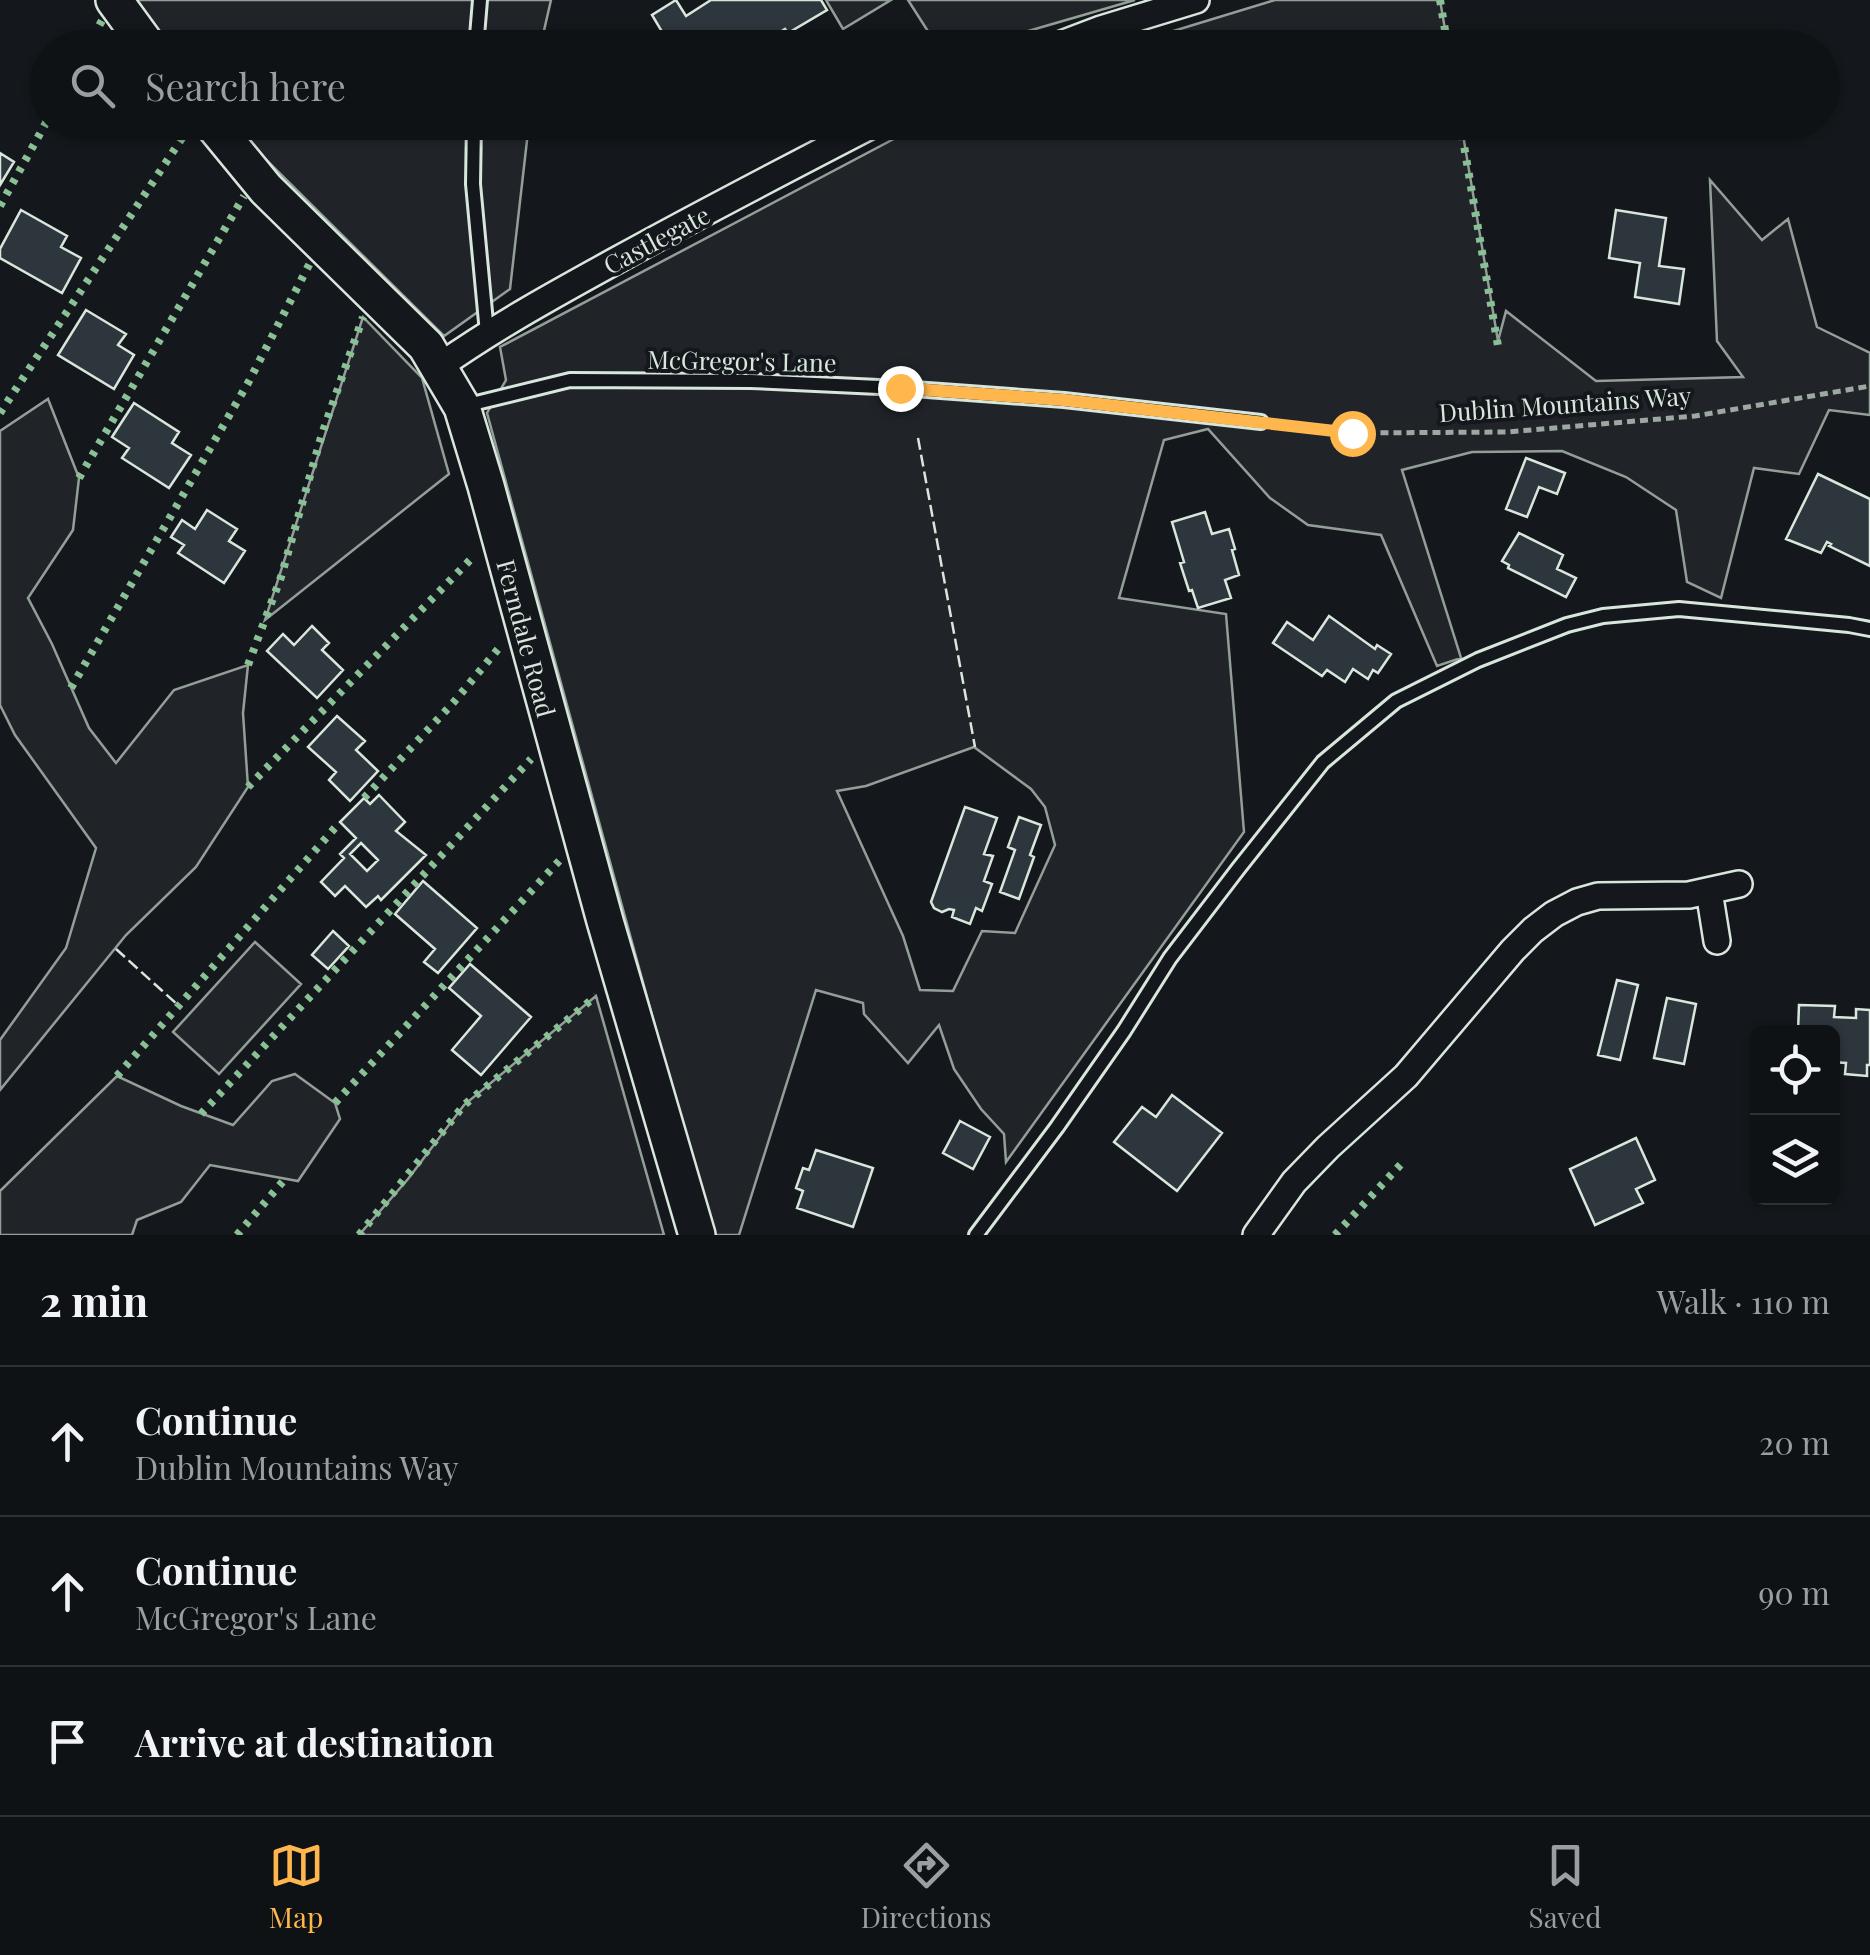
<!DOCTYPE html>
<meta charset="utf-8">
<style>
:root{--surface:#0f1215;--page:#181b1e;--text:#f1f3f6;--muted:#9b9ea0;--line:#2f3234;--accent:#ffb74d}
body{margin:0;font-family:"Playfair Display",serif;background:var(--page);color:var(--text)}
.controls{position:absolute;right:30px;bottom:30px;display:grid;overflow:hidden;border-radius:15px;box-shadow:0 2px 8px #0004}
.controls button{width:90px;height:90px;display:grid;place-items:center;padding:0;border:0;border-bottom:2px solid var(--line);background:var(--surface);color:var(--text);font:50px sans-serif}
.stop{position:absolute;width:30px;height:30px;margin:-22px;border:8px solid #ffb74d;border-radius:50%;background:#fff}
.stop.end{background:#ffb74d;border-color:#fff;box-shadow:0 2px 10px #0008}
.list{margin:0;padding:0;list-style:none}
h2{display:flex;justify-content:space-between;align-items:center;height:130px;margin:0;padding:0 40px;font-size:42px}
h2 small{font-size:32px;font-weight:400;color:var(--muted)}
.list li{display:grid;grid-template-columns:65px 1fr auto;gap:30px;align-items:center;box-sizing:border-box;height:150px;padding:0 40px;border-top:2px solid var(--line)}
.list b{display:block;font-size:38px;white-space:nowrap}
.list p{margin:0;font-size:32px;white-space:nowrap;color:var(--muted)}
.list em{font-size:32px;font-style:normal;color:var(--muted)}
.icon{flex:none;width:55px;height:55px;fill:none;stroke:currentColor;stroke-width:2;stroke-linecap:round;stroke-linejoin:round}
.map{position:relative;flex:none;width:1870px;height:1235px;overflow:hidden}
.search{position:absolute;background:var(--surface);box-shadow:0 2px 8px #0004;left:30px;right:30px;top:30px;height:110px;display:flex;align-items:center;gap:25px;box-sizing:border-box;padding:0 35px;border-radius:55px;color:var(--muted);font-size:38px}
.sheet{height:580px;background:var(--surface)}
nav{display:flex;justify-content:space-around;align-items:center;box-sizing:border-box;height:140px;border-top:2px solid var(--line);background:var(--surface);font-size:28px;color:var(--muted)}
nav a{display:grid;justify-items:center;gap:5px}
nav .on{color:var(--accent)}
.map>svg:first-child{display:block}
.green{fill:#202428;stroke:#939e99;stroke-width:2.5;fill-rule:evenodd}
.building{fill:#2c363c;stroke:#d8e6dc;stroke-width:2.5;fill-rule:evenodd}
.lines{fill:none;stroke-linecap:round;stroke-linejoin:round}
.lane-casing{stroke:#d8e6dc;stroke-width:18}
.street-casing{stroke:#d8e6dc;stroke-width:30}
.secondary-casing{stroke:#d8e6dc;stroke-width:40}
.path{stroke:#9da8a2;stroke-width:5;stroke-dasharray:8 5;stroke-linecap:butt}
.lane{stroke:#14181c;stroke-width:12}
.street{stroke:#14181c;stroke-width:25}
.secondary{stroke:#14181c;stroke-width:35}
.hedge{stroke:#8ac095;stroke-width:8;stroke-dasharray:5 8;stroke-linecap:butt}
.fence{stroke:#d8e6dc;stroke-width:2.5;stroke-dasharray:12 5;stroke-linecap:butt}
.route{stroke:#ffb74d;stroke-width:12}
.labels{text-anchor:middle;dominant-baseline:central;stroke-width:8;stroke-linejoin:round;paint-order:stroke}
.street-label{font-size:25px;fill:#d8e6dc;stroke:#14181c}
</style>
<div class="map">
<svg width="1870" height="1235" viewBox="0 0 1870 1235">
<rect width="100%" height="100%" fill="#14181c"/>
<path class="green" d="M 130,0 L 551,0 L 540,48 L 165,47 Z
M 826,0 L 891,0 L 843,29 Z
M 908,0 L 1135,0 L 1018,34 L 986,47 L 938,47 Z
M 1275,0 L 1440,0 L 1448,47 L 1121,47 Z
M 926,122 L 1461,123 L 1498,341 L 1506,311 L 1596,381 L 1743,377 L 1717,341 L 1710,180 L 1762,240 L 1788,219 L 1817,327 L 1870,353 L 1870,415 L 1829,410 L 1799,474 L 1754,468 L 1721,598 L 1687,582 L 1676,510 L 1626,477 L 1562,451 L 1472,452 L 1402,470 L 1461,658 L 1437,666 L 1381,535 L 1308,525 L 1270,498 L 1208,429 L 1164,440 L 1119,598 L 1226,614 L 1244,832 L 1006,1162 L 1004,1134 L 981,1109 L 954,1069 L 939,1025 L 908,1063 L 864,1014 L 863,1003 L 816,990 L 739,1235 L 715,1235 L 670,1081 L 487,413 L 506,380 L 500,347 ZM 974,747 L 1031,789 L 1045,807 L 1055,845 L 1015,933 L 982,931 L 953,991 L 920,990 L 903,936 L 837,791 L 866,786 Z
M 229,123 L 529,123 L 510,289 L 444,336 Z
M 363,317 L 422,378 L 449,474 L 265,620 Z
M 48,399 L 79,478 L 73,530 L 28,598 L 52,644 L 89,728 L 116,763 L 174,690 L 248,665 L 243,713 L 248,787 L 196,867 L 126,935 L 0,1090 L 0,1040 L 66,948 L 96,848 L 15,735 L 0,705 L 0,431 Z
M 255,942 L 301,984 L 219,1074 L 173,1032 Z
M 596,996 L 664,1235 L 359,1235 L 408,1179 L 464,1105 Z
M 295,1074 L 335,1103 L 340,1119 L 298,1181 L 210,1165 L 181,1202 L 137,1220 L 132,1235 L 0,1235 L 0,1191 L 117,1076 L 181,1106 L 233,1125 L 272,1081 Z"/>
<path class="building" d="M 676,0 L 686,16 L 711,0 L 821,0 L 827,10 L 788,33 L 785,29 L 755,48 L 719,48 L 717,45 L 714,48 L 661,48 L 656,39 L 664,35 L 652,15 Z
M 0,153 L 14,162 L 0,185 Z
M 21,210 L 67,236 L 61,247 L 81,258 L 62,293 L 0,258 L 0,249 Z
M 1616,210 L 1666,218 L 1659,266 L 1684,269 L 1679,304 L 1635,297 L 1640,263 L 1609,258 Z
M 86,310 L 126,334 L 118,345 L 134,355 L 114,389 L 58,355 Z
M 134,403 L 179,432 L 172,443 L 191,455 L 169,488 L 122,458 L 129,448 L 112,437 Z
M 1526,458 L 1565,473 L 1557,494 L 1539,487 L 1527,517 L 1506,509 Z
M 1818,474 L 1870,499 L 1870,566 L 1829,546 L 1831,544 L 1827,542 L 1821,553 L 1786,539 Z
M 207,510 L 237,529 L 229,541 L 245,551 L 224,583 L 178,553 L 184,545 L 171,537 L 182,520 L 195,529 Z
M 1205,512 L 1212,534 L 1229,529 L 1235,549 L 1232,550 L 1239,575 L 1225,580 L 1231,598 L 1198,608 L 1192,590 L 1189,591 L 1180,563 L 1184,562 L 1172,522 Z
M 1519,533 L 1563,555 L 1557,569 L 1576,578 L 1566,597 L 1508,568 L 1509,565 L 1502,561 Z
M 1329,616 L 1375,649 L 1377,645 L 1391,654 L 1378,673 L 1373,670 L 1368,679 L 1353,669 L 1345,682 L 1327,670 L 1322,676 L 1273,643 L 1287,622 L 1313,640 Z
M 312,626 L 329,643 L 322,650 L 343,670 L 317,698 L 267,651 L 283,634 L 294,645 Z
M 337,716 L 365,741 L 356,750 L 378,771 L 350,801 L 329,780 L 336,772 L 308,747 Z
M 379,795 L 405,822 L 396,831 L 426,855 L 381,900 L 378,896 L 366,907 L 345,886 L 335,896 L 321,882 L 344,858 L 340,854 L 356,838 L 340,822 L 364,798 L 370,804 ZM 361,843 L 378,860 L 367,871 L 350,854 Z
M 965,807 L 997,818 L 984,854 L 993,856 L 984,881 L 992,884 L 982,911 L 976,908 L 970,924 L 952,917 L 954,910 L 949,909 L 942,912 L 934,908 L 931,902 Z
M 1019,817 L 1041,825 L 1030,855 L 1034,857 L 1019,899 L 1000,892 L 1015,850 L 1008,847 Z
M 423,881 L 477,928 L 438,973 L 424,962 L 435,949 L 395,914 Z
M 333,931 L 349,946 L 328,969 L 312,955 Z
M 470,964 L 531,1017 L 481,1075 L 452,1050 L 481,1016 L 449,988 Z
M 1617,980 L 1638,985 L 1620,1060 L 1598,1055 Z
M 1667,998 L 1696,1004 L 1684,1064 L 1654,1058 Z
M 1799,1005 L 1835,1006 L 1834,1017 L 1856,1018 L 1856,1009 L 1870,1010 L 1870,1065 L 1867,1065 L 1867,1076 L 1845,1074 L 1846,1063 L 1832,1062 L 1832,1032 L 1798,1032 Z
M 1172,1095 L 1222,1133 L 1177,1191 L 1114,1142 L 1142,1107 L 1156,1117 Z
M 960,1121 L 990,1137 L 973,1169 L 943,1153 Z
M 1636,1138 L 1655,1180 L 1636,1189 L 1643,1203 L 1595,1225 L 1570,1169 Z
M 816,1150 L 873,1168 L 853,1227 L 797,1208 L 803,1191 L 796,1188 L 803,1168 L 809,1170 Z"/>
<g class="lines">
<defs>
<path id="lane" d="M 476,48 L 480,0
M 474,122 L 473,184 L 487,333
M 464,406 L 570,380 L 751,381 L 900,388 L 1064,400 L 1261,422
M 976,1235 L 1057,1127 L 1124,1031 L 1170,958 L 1238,869 L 1323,762 L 1396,701 L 1478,660 L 1567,625 L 1603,616 L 1679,609 L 1849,625 L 1870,629"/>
<path id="street" d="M 1051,48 L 1101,29 L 1196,0
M 440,366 C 497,326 557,293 619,259 C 704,212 791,167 878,122
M 1709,891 L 1717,941
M 1256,1235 L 1294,1182 L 1328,1147 L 1406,1076 L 1513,950 L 1533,930 L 1554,914 L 1577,902 L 1598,896 L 1689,895 L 1739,884"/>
<path id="secondary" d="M 114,0 L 149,48
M 211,122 L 266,189 L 426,346 L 462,407 L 486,486 L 605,921 L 697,1235"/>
</defs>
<use href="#lane" class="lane-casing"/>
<use href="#street" class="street-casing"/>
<use href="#secondary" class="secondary-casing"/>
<path class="path" d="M 1277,424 L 1352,433 L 1507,432 L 1695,416 L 1870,386"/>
<use href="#lane" class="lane"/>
<use href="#street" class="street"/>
<use href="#secondary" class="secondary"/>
<path class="hedge" d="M 1440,0 L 1448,48
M 87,48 L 105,15
M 1460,122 L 1498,346
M 0,206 L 48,119
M 0,413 L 190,126
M 79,478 L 244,196
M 248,665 L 281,577 L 322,434 L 363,317
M 71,688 L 248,383 L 310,263
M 248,787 L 473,557
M 364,798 L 453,703 L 499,648
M 117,1076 L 340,822
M 335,1103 L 560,860
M 201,1114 L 531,759
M 237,1235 L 285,1179
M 359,1235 L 464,1105 L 596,996
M 1335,1235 L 1404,1161"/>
<path class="fence" d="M 918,438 L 975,747
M 116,949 L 179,1006"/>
</g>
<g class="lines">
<path class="route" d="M 900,388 L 1064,400 L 1352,433"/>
</g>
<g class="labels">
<g class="street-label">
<text transform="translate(656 239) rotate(-28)">Castlegate</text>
<text transform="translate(742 360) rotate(1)">McGregor's Lane</text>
<text transform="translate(1565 403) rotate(-4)">Dublin Mountains Way</text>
<text transform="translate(527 638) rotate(75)">Ferndale Road</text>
</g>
</g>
</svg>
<div class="controls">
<button><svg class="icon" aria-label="locate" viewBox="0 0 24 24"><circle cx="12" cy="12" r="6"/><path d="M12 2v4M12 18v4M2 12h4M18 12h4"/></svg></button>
<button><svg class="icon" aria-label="layers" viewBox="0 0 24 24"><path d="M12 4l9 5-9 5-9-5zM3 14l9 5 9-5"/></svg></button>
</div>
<div class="stop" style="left:1352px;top:433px"></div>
<div class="stop end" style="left:900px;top:388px"></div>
<div class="search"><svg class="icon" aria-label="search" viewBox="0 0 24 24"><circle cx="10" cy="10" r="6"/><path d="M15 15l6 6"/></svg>Search here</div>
</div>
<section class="sheet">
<h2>2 min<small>Walk · 110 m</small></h2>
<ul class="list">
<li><svg class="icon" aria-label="ahead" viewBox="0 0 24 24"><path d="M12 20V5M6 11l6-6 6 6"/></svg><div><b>Continue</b><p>Dublin Mountains Way</p></div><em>20 m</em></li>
<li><svg class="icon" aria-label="ahead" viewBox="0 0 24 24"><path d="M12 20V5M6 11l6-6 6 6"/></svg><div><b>Continue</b><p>McGregor's Lane</p></div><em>90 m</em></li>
<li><svg class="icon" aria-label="arrive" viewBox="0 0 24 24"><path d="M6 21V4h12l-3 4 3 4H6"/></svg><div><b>Arrive at destination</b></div></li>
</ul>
</section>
<nav>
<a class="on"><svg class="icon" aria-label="map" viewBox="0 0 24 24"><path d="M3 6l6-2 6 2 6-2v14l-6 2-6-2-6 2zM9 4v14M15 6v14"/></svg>Map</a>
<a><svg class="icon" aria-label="directions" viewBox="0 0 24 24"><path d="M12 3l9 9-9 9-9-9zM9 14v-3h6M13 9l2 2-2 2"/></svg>Directions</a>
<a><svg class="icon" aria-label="saved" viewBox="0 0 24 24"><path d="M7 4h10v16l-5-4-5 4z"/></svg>Saved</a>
</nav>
